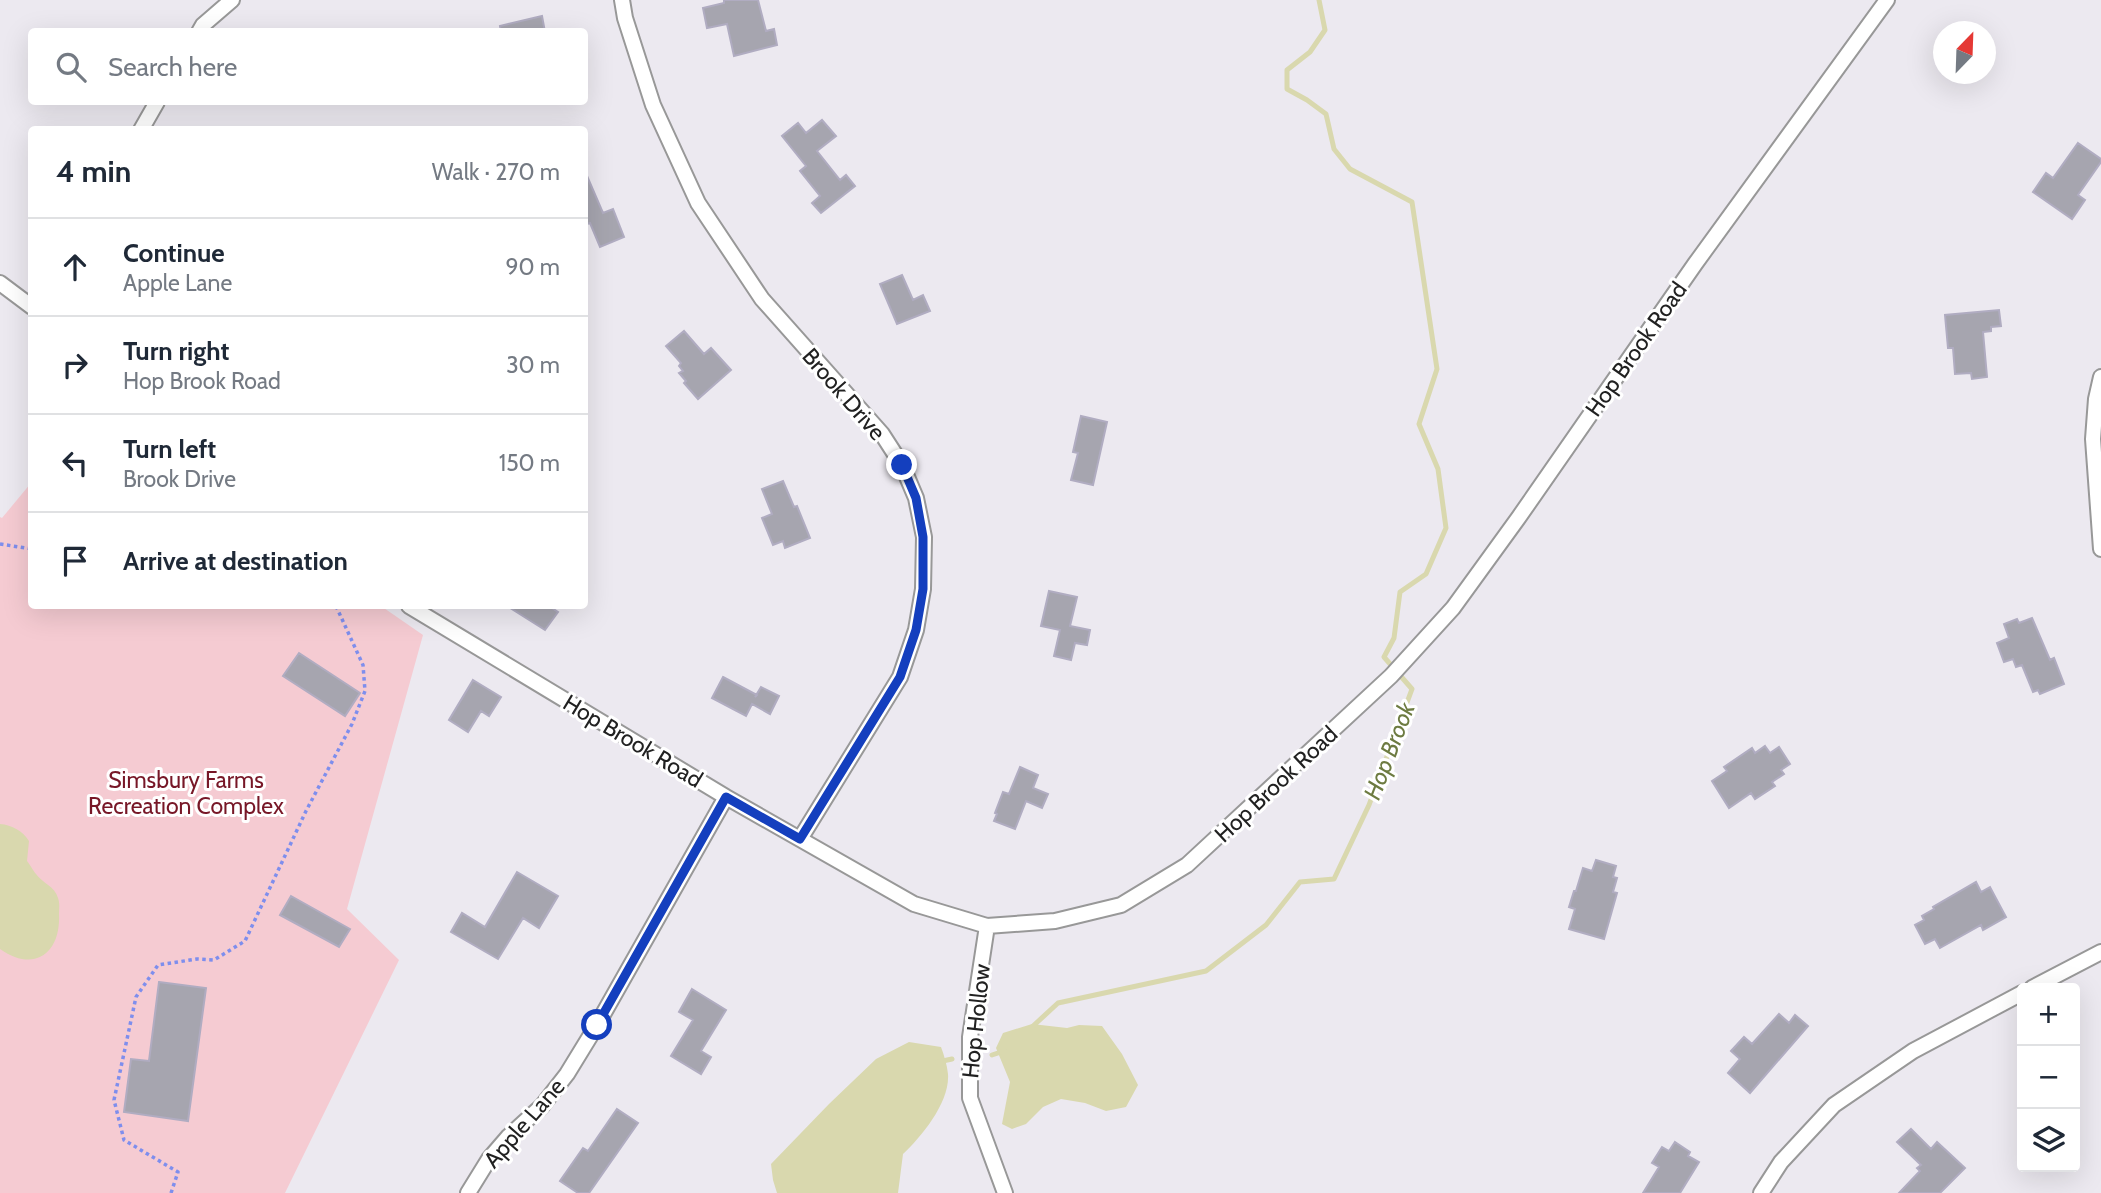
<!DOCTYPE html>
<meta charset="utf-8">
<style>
:root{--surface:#fff;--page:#f6f6f7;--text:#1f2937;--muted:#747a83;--line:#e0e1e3}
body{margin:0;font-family:Cabin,sans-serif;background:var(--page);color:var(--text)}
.controls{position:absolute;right:21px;bottom:21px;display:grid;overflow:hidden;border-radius:7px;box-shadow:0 7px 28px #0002}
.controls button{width:63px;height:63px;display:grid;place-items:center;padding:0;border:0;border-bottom:2px solid var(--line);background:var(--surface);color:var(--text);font:35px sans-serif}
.compass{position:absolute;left:1933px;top:21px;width:63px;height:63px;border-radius:50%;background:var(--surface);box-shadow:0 7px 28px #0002;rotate:23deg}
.stop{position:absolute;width:21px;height:21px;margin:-16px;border:5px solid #143fbe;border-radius:50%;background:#fff}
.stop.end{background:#143fbe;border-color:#fff;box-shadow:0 2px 7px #0008}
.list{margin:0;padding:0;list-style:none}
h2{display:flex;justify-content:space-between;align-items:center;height:91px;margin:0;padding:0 28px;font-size:30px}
h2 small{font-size:23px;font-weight:400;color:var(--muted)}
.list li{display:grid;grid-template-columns:46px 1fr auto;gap:21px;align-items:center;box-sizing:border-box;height:98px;padding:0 28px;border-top:2px solid var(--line)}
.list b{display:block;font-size:26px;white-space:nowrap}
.list p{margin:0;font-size:23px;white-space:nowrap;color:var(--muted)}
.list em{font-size:23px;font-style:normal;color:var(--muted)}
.icon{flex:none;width:38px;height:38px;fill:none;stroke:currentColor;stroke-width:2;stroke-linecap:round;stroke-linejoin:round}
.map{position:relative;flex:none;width:2101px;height:1193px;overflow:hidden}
.search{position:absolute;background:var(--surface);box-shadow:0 7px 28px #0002;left:28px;top:28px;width:560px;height:77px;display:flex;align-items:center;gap:18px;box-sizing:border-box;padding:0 24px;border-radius:7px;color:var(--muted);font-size:26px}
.panel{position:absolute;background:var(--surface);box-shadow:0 7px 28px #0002;left:28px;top:126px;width:560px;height:483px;border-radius:7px}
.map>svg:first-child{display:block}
.park{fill:#f5cbd2}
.water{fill:#d9d8ae}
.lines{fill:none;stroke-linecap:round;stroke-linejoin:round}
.stream{stroke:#d9d8ae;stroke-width:5}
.building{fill:#a6a5af;stroke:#b0acc1;stroke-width:2}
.minor-casing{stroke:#989898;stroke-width:18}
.path{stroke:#7e8eed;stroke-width:3.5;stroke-dasharray:3.5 3.5;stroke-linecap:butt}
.minor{stroke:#fff;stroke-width:14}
.route{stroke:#143fbe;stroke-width:9}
.labels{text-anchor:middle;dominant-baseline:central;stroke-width:6;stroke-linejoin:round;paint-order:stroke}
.street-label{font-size:23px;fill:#212121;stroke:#fff}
.park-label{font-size:23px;fill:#771727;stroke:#fff}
.water-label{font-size:24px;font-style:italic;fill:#6d7b41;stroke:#fff}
</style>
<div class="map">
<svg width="2101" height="1193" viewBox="0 0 2101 1193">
<rect width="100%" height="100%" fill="#ece9f0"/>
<path class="park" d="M 31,483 L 32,606 L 381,606 L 423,635 L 347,909 L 399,960 L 285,1193 L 0,1193 L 0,517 L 2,518 Z"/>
<path class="water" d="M 0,824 C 12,825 23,831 29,841 L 27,861 C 31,866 32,869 36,874 C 42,883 55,886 58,898 C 60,903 59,909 59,914 C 61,954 34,973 0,949 Z
M 1032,1024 L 1067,1028 L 1079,1025 L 1102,1026 L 1122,1054 L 1138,1085 L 1126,1107 L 1106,1111 L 1085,1103 L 1061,1099 L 1043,1107 L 1026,1124 L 1012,1129 L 1002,1124 L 1010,1082 L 996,1048 L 1003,1033 Z
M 909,1042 L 941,1047 C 944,1055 947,1065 948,1074 C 950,1102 922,1136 903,1154 L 898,1193 L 777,1193 L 773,1180 L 771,1164 L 829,1104 L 876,1059 Z"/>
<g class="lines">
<path class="stream" d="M 1032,1027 L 1058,1003 L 1206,971 L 1266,925 L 1300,882 L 1334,879 L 1369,805 L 1412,689 L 1384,657 L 1394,638 L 1400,592 L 1426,574 L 1446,528 L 1438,469 L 1419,424 L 1437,369 L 1412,202 L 1350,169 L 1334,149 L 1326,114 L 1307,100 L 1287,89 L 1287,70 L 1310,52 L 1325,30 L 1319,0
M 992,1055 L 1004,1051
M 938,1062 L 952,1059"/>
</g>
<path class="building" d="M 724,0 L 758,0 L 766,31 L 774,29 L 777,45 L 734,56 L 727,24 L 707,28 L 703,8 L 724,3 Z
M 542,16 L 545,32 L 501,32 L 500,26 Z
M 822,120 L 836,136 L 817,151 L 840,180 L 846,175 L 855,186 L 821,213 L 812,203 L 820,196 L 800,171 L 806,166 L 782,136 L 798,123 L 806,133 Z
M 2078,143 L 2101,159 L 2101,162 L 2078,195 L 2085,200 L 2072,219 L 2033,192 L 2046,173 L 2053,178 Z
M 584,169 L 603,213 L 613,209 L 624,237 L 600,247 L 590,223 L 584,225 Z
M 902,275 L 913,300 L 923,295 L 930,311 L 897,324 L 880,284 Z
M 1999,310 L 2001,326 L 1991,327 L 1991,331 L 1983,332 L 1987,377 L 1972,379 L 1971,373 L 1955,374 L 1953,348 L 1948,348 L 1945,315 Z
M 684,331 L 704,354 L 711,348 L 731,370 L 698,399 L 684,383 L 686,381 L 679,373 L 683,371 L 679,366 L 681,363 L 666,346 Z
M 1081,416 L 1107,422 L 1093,485 L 1071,480 L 1078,453 L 1073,452 Z
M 783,481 L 794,507 L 797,506 L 810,538 L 785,548 L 783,541 L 773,545 L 762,518 L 772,514 L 762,489 Z
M 1049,591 L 1077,597 L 1070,626 L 1090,630 L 1087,645 L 1075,643 L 1071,660 L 1054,656 L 1060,630 L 1041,626 Z
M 507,606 L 549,606 L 558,612 L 545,630 Z
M 2032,618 L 2050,660 L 2054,658 L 2064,684 L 2040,694 L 2038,690 L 2033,692 L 2022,665 L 2016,667 L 2013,659 L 2004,662 L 1997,643 L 2009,638 L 2004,624 L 2017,619 L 2019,623 Z
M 299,653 L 360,693 L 345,716 L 283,676 Z
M 723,677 L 757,695 L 755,697 L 761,687 L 779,696 L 770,714 L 752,704 L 746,716 L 712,698 Z
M 473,680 L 501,697 L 489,716 L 481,711 L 468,732 L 449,720 Z
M 1765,746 L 1770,753 L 1779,747 L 1790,764 L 1781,770 L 1784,774 L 1772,782 L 1775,786 L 1755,799 L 1751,793 L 1729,808 L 1712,781 L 1727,771 L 1724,767 L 1752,748 L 1755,753 Z
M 1020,767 L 1038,775 L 1033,788 L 1048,794 L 1042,808 L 1026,801 L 1015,829 L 994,821 L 997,814 L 995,813 L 1003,792 L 1009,794 Z
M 1596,860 L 1616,866 L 1613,877 L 1617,878 L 1613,892 L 1617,893 L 1604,939 L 1569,929 L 1575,909 L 1569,907 L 1574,891 L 1576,891 L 1583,868 L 1592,871 Z
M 517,872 L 558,896 L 539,928 L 523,918 L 498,959 L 451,932 L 462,913 L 485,927 Z
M 1976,882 L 1981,892 L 1990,887 L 2006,917 L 1983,930 L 1981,925 L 1940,948 L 1935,939 L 1925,944 L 1915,925 L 1924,920 L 1922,916 L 1934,909 L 1933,907 Z
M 291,896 L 350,929 L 339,947 L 280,915 Z
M 159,982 L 206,988 L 188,1121 L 124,1112 L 131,1059 L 149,1061 Z
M 692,989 L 726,1010 L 701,1051 L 711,1057 L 701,1074 L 671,1056 L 693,1020 L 679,1012 Z
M 1779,1014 L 1789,1023 L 1795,1015 L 1808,1026 L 1750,1093 L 1728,1073 L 1740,1059 L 1731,1051 L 1744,1037 L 1752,1044 Z
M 617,1109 L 638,1123 L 589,1193 L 578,1193 L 560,1181 L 583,1148 L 588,1151 Z
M 1911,1129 L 1931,1149 L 1937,1142 L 1965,1168 L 1940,1193 L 1899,1193 L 1920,1171 L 1917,1168 L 1921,1165 L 1897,1142 Z
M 1675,1142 L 1690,1152 L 1688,1156 L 1699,1162 L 1680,1193 L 1643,1193 L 1659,1167 L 1652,1163 L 1662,1147 L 1669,1151 Z"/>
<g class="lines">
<defs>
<path id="minor" d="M 622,0 L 625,18 L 653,105 L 698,203 L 762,299 L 882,434 L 902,465 L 916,498 L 924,537 L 923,589 L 916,630 L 900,677 L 800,839
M 199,32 L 203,25 L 232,0
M 141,130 L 157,102
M 0,283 L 32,307
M 2101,377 L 2096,399 L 2093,439 L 2101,549
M 409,606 L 726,797 L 914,904 L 987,926 L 1055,921 L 1121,905 L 1187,865 L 1391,676 L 1453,608 L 1519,517 L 1695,264 L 1887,0
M 987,926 L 970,1037 L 970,1098 L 1005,1193
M 2032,988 L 2101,952
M 468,1193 L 489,1159 L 508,1137 L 542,1106 L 567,1074 L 597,1025 L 726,797
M 1761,1193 L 1781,1162 L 1834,1105 L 1913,1051 L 2022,993"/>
</defs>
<use href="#minor" class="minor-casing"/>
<path class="path" d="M 0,544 L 32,549
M 171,1193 L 178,1172 L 124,1140 L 114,1100 L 136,997 L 158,965 L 197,959 L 214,960 L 245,941 L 306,811 L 352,724 L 365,691 L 363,665 L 336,606"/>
<use href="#minor" class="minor"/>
</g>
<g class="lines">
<path class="route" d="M 597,1025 L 726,797 L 800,839 L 900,677 L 916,630 L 923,589 L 923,537 L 916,498 L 902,465"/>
</g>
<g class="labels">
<g class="street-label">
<text transform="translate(1636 349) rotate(-55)">Hop Brook Road</text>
<text transform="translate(844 394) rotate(49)">Brook Drive</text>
<text transform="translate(633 741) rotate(31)">Hop Brook Road</text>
<text transform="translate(1276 784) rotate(-43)">Hop Brook Road</text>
<text transform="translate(976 1021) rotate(-84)">Hop Hollow</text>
<text transform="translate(524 1123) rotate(-49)">Apple Lane</text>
</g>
<g class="park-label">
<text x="186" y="780">Simsbury Farms<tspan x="186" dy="26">Recreation Complex</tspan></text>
</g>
<g class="water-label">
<text transform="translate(1389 751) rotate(-69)">Hop Brook</text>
</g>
</g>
</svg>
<div class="controls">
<button>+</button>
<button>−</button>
<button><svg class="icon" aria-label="layers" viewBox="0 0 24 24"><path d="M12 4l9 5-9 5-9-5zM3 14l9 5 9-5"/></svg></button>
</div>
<svg class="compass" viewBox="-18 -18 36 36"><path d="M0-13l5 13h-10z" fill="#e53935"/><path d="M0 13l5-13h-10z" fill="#747a83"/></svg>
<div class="stop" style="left:597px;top:1025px"></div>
<div class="stop end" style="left:902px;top:465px"></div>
<div class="search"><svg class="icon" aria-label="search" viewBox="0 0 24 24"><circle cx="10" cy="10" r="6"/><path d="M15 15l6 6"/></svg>Search here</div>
<section class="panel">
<h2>4 min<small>Walk · 270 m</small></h2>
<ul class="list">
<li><svg class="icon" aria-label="ahead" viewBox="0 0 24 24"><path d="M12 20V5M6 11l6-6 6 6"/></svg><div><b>Continue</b><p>Apple Lane</p></div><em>90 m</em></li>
<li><svg class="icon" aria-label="right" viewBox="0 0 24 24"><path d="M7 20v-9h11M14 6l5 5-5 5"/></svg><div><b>Turn right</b><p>Hop Brook Road</p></div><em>30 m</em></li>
<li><svg class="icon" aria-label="left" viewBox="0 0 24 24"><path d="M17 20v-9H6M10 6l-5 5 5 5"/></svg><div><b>Turn left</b><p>Brook Drive</p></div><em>150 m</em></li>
<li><svg class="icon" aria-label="arrive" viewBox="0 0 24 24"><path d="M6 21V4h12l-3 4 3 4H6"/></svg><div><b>Arrive at destination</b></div></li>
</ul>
</section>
</div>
